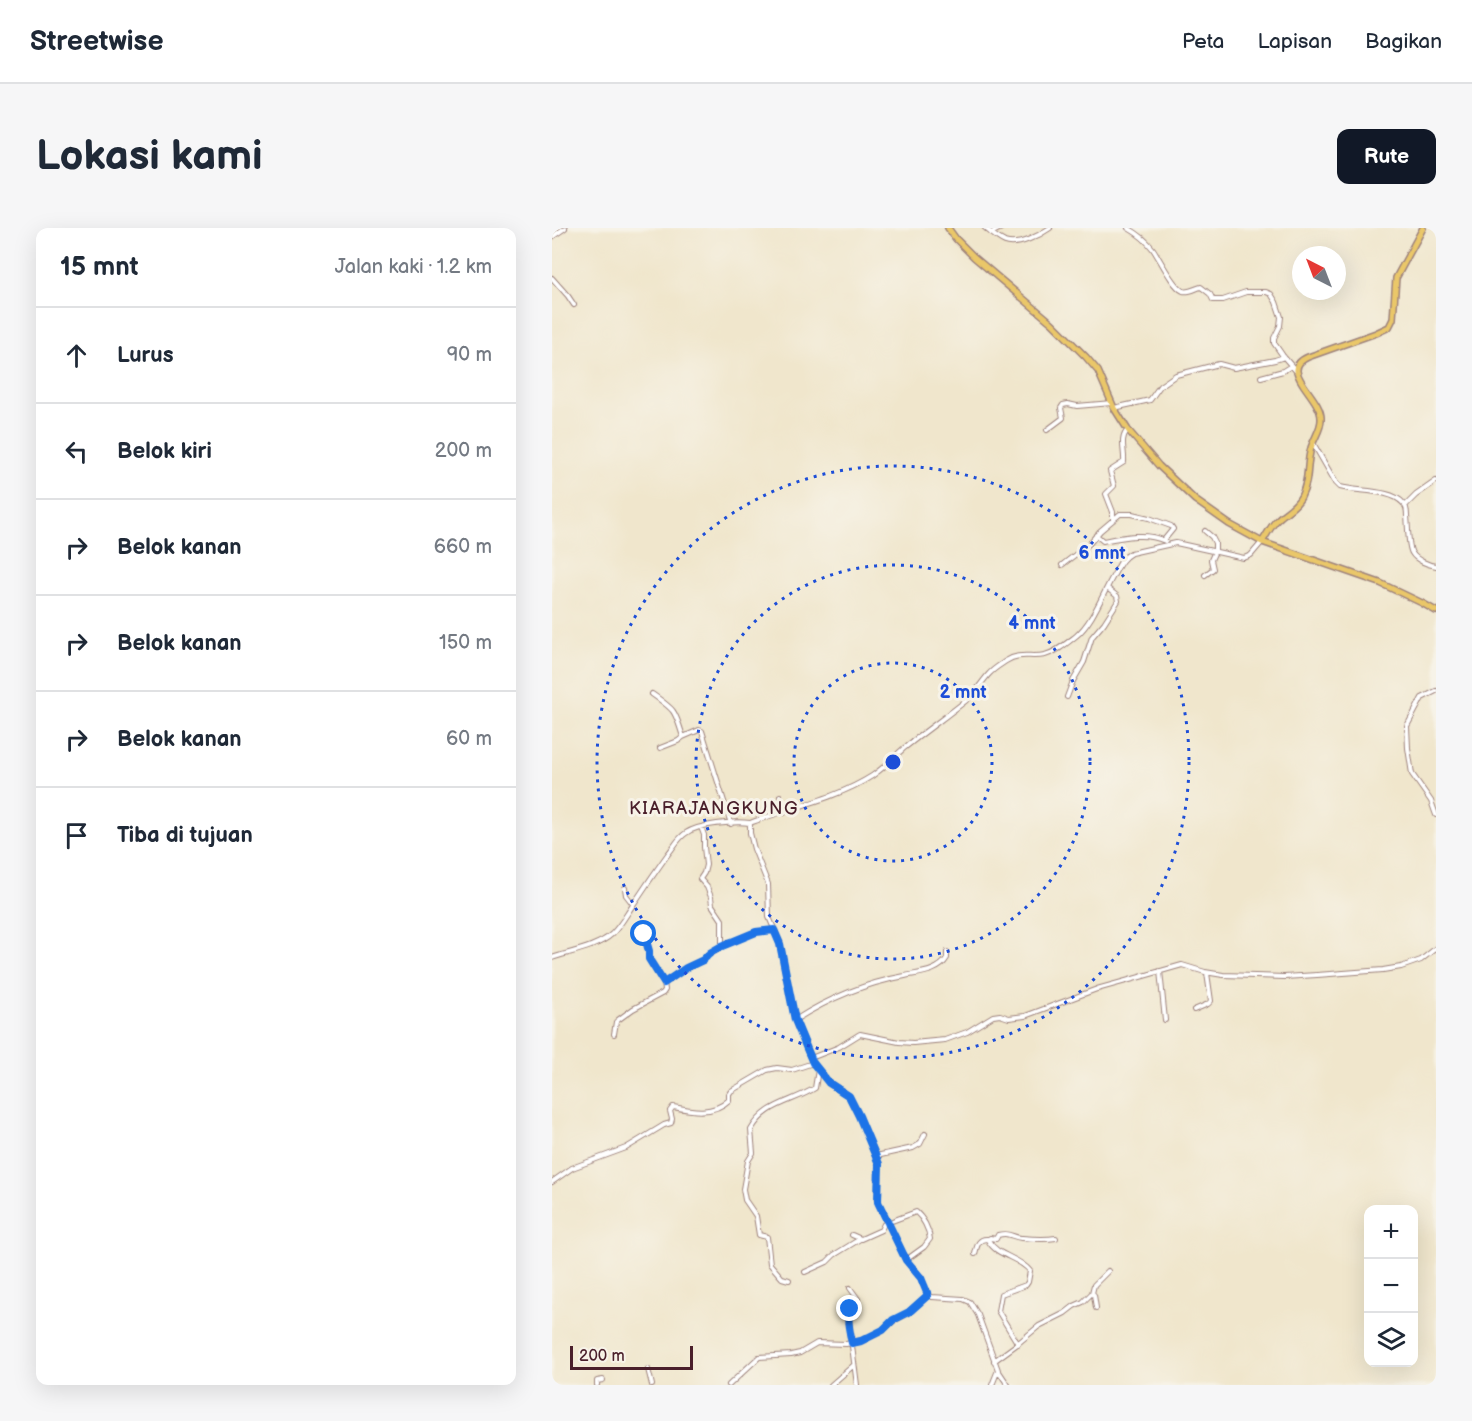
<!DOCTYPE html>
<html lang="id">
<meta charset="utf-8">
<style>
:root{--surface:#fff;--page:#f6f6f7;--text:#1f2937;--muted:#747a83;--line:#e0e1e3;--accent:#111827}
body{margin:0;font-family:"Balsamiq Sans",sans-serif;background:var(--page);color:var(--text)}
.controls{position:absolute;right:18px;bottom:18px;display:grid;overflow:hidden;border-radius:12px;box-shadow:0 6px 24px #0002}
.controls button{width:54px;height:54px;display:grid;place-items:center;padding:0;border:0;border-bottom:2px solid var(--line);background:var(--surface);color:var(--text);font:30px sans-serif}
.compass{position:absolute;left:740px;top:18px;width:54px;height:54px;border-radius:50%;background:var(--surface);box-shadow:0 6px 24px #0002;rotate:318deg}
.scale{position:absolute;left:18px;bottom:15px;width:123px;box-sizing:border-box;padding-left:6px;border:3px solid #4a1f2b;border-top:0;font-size:16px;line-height:21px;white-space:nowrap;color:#4a1f2b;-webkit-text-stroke:4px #f7f3e8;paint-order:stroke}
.stop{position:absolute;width:18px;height:18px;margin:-14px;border:4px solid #1a73e8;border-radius:50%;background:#fff}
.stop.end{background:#1a73e8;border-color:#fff;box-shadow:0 2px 6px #0008}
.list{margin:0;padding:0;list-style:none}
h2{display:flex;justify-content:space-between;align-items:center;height:78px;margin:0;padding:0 24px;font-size:26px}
h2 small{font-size:20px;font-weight:400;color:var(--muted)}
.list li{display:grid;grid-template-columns:39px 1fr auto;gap:18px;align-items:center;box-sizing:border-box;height:96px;padding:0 24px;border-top:2px solid var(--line)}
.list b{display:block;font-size:22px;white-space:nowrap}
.list em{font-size:20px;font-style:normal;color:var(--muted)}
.icon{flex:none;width:33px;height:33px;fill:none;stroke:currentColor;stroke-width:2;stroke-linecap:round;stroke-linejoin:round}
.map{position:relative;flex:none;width:884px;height:1157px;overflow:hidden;border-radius:12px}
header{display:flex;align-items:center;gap:36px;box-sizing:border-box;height:84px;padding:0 30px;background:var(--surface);border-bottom:2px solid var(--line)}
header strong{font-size:28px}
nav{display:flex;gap:33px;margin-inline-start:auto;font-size:21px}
.intro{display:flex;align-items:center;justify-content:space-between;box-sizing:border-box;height:144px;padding:0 36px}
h1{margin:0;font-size:42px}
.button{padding:15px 27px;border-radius:12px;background:var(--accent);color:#fff;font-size:21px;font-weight:700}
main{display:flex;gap:36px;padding:0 36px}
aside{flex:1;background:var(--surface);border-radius:12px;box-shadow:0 6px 24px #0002}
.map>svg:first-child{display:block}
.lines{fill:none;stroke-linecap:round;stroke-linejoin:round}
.minor-casing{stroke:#9d827c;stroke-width:6}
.major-casing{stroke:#9d827c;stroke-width:8}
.minor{stroke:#fff;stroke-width:4}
.major{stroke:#eac769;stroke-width:5}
.route{stroke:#1a73e8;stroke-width:8}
.ring{fill:none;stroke:#1d4ed8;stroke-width:3;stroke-dasharray:3 6}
.labels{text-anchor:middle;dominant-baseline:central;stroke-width:6;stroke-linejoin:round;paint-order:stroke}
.quarter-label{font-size:18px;letter-spacing:1.5px;fill:#4a1f2b;stroke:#f7f3e8}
.centre{fill:#1d4ed8;stroke:#f7f3e8;stroke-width:3}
.ring-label{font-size:18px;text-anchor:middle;font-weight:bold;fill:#1d4ed8;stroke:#f7f3e8;stroke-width:6;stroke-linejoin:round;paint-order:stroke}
</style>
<header>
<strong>Streetwise</strong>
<nav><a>Peta</a><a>Lapisan</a><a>Bagikan</a></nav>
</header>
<div class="intro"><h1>Lokasi kami</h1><a class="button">Rute</a></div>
<main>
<aside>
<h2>15 mnt<small>Jalan kaki · 1.2 km</small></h2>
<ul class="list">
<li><svg class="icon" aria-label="ahead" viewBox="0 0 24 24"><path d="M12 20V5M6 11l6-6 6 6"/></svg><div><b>Lurus</b></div><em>90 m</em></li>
<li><svg class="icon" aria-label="left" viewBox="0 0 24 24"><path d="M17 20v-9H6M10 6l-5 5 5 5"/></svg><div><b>Belok kiri</b></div><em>200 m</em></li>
<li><svg class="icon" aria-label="right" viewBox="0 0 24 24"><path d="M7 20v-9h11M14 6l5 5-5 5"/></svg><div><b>Belok kanan</b></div><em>660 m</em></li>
<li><svg class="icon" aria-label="right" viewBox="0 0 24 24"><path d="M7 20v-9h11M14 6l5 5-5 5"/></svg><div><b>Belok kanan</b></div><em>150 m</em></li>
<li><svg class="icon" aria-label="right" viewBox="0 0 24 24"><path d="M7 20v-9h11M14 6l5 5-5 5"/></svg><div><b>Belok kanan</b></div><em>60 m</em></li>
<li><svg class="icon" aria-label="arrive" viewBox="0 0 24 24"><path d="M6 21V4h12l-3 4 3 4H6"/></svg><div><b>Tiba di tujuan</b></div></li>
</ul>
</aside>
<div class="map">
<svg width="884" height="1157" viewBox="0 0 884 1157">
<rect width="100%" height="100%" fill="#f7f3e8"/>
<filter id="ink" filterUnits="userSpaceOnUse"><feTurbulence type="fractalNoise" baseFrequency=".0167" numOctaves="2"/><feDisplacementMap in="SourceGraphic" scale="12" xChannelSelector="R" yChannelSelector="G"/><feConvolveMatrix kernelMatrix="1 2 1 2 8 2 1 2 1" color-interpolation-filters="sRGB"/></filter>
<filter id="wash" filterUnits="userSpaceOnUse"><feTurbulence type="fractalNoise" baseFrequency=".008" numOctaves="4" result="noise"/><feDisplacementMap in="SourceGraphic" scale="24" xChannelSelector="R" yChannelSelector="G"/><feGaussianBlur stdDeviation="1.35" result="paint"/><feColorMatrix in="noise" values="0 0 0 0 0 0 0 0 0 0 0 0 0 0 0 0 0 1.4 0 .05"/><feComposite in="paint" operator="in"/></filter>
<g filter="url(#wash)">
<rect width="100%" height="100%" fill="#f0e6cc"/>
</g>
<g filter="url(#ink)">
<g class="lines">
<defs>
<path id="minor" d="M 433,0 C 439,5 446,11 453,14 C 466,19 488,7 498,0
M 576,0 C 585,5 595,13 601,21 C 608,31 621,59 631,63 C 637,65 644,60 649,59 L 658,66 L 661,72 L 671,72 L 694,64 L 714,64 L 719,66 L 724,74 L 729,89 L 728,98 L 722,110 L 722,115 L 731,128 L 744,143
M 439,5 L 449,0
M 0,9 L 13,0
M 0,50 L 16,68 L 22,77
M 709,149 L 731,143 L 739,138
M 562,180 L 598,172 L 608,158 L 624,147 L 667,136 L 682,140 L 723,132 L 732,129
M 495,202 L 511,190 L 509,180 L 511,177 L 516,176 L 525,178 L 560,175
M 761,215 L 784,255 L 788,259 C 805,264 839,261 851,275 C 855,278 855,284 855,288 C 856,296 856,320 860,325 C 864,332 876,337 884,338
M 853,278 L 864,267 L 884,253
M 561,292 L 561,284 L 554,266 L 562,258 L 558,243 L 572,234 C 573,223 567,210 576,202
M 653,303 L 660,309 L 663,315 L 663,323 L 659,332 L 661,341 L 653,347
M 544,307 L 551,313 C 571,309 594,304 613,313
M 510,337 L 537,316 L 548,303 L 568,286 L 580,286 L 597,290 L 619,298 L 621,301 L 612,312
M 884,463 L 870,470 L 855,498 L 856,520 L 860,546 L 879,573 L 884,587
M 100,466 C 123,482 123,482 131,509 L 147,502 L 150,503 L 179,596
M 515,469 L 521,453 L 532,434 L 540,409 L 552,395 L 566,373 L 565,368 L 555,360
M 108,520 L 126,513 L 131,509
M 228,568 L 232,585
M 149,599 L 152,607 L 152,619 L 154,637 L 152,645 L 148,651 L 155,659 L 159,669 L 160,677 L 170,692 L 170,718 L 204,704 L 221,702
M 73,660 L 74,667 L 81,676
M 0,730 C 18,724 46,719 60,706 C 68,698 73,689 79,680 C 91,662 103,644 116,626 C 122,619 126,610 134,605 C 147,596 182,593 198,595
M 608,743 L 613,792
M 112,755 L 134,740 L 151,732 L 158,725 L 170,718
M 642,782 L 656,776 L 659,773 L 655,745
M 243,792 C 276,771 314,755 353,748 C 367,745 387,744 395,730 L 395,724
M 62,806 L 64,794 L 66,792 L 81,781 L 111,765 L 113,762 L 112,755 L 97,731 L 97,723 L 92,706 L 93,699 L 91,695
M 259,830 L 287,819 L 308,806 L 347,814 L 361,815 L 393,812 L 415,804 L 441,788 L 448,787 L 457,790 L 473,788 L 545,761 L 581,751 L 630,737 L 653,744 L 671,747 L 732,749 L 765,747 L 831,742 L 849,739 L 869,732 L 884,720
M 324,928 L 361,920 L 368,916 L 373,906
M 0,954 L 20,940 L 74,920 L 112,897 L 119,895 L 120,891 L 118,883 L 121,879 C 141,883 161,887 177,872 L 177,866 L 179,863 L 215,842 L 225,840 L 240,842 L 261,835
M 300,1007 L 309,1011 L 329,1002 L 332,996 L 364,984 C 371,990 377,1001 378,1011 L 372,1019 L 354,1032
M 423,1026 C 425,1018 426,1010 436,1011
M 253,1044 L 275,1034 L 282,1027 L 308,1011
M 237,1052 L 230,1050 L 218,1036 L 215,1009 L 207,1007 L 204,988 L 193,972 L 191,961 L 196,933 L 201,925 L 199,902 C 214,875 239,875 263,860 L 266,842
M 298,1060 L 306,1071 L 298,1081 L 296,1087 L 305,1157
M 540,1065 L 542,1057 L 556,1043
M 466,1116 L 446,1083 L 449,1066 L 474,1057 L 476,1054 L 478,1043 C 466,1028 445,1029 436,1012 L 438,1010 L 444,1011 L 446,1007 C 458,1004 459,1009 469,1010 C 481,1011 492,1012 504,1010
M 442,1133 L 464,1117 L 487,1098 L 513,1085 L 522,1078 L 531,1074 L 540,1065 L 542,1067 L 544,1080
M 96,1141 L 100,1157
M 45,1157 L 45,1153 L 51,1152
M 177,1157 L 207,1129 L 239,1127 L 248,1125 L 265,1115 L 294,1116 L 309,1113 L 330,1103 L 341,1093 L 356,1085 L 376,1067
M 279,1157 L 302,1137
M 440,1157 L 446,1142
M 456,1157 L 446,1142 L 426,1087 L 418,1074 L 411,1071 L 380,1069 L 376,1067 L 369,1050 L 354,1032 L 327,976 L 326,971 L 327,936 L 307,888 L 297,868 L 277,855 L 261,835 L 243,792 L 228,715 L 217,689 L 216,656 L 202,621 L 198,605 L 198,595 C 237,580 284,571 320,548 C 332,540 341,530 351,521 C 372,504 395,488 416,471 C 424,464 429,455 436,447 C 441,441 448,437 454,433 C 468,424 478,430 493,427 C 505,424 515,415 524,408 C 540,395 550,368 560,350 C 566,340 568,331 579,325 L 624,315 L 692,330 L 699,327 L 710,314"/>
<path id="major" d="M 396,0 L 404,11 L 422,29 L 500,95 L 534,129 L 546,143 L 562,180 L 576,202 L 607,238 L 643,272 L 677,296 L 710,314 L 828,355 L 870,375 L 884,383
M 710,314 C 715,307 719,297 726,291 C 734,283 743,280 749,269 C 758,251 754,237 759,220 C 762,210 770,200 769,190 C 769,168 725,142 756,129 L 824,105 L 837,99 L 841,91 L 844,50 L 871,0"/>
</defs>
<use href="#minor" class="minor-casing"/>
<use href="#major" class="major-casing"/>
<use href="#minor" class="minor"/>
<use href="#major" class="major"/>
</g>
</g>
<g class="lines" filter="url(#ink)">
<path class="route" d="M 92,706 L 97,723 L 97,731 L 112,755 L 134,740 L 151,732 L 158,725 L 170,718 L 204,704 L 222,702 L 228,716 L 243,792 L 255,821 L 261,835 L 277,855 L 297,868 L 307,888 L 327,936 L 326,974 L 354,1032 L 369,1050 L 376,1067 L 357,1084 L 341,1092 L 331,1102 L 309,1113 L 300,1115 C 298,1105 294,1091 298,1081"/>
</g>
<g class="ring">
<circle cx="341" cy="534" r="99"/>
<circle cx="341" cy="534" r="197"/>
<circle cx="341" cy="534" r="296"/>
</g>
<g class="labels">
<g class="quarter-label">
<text x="162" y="580">KIARAJANGKUNG</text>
</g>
</g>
<circle cx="341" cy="534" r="9" class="centre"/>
<g class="ring-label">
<text x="550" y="331">6 mnt</text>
<text x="480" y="401">4 mnt</text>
<text x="411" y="470">2 mnt</text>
</g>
</svg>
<div class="controls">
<button>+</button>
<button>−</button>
<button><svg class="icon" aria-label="layers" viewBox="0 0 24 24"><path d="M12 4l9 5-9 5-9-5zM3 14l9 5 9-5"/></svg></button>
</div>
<svg class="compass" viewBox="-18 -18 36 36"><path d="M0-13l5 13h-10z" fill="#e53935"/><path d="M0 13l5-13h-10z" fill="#747a83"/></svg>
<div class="scale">200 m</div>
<div class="stop" style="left:92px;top:706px"></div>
<div class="stop end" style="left:298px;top:1081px"></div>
</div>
</main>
